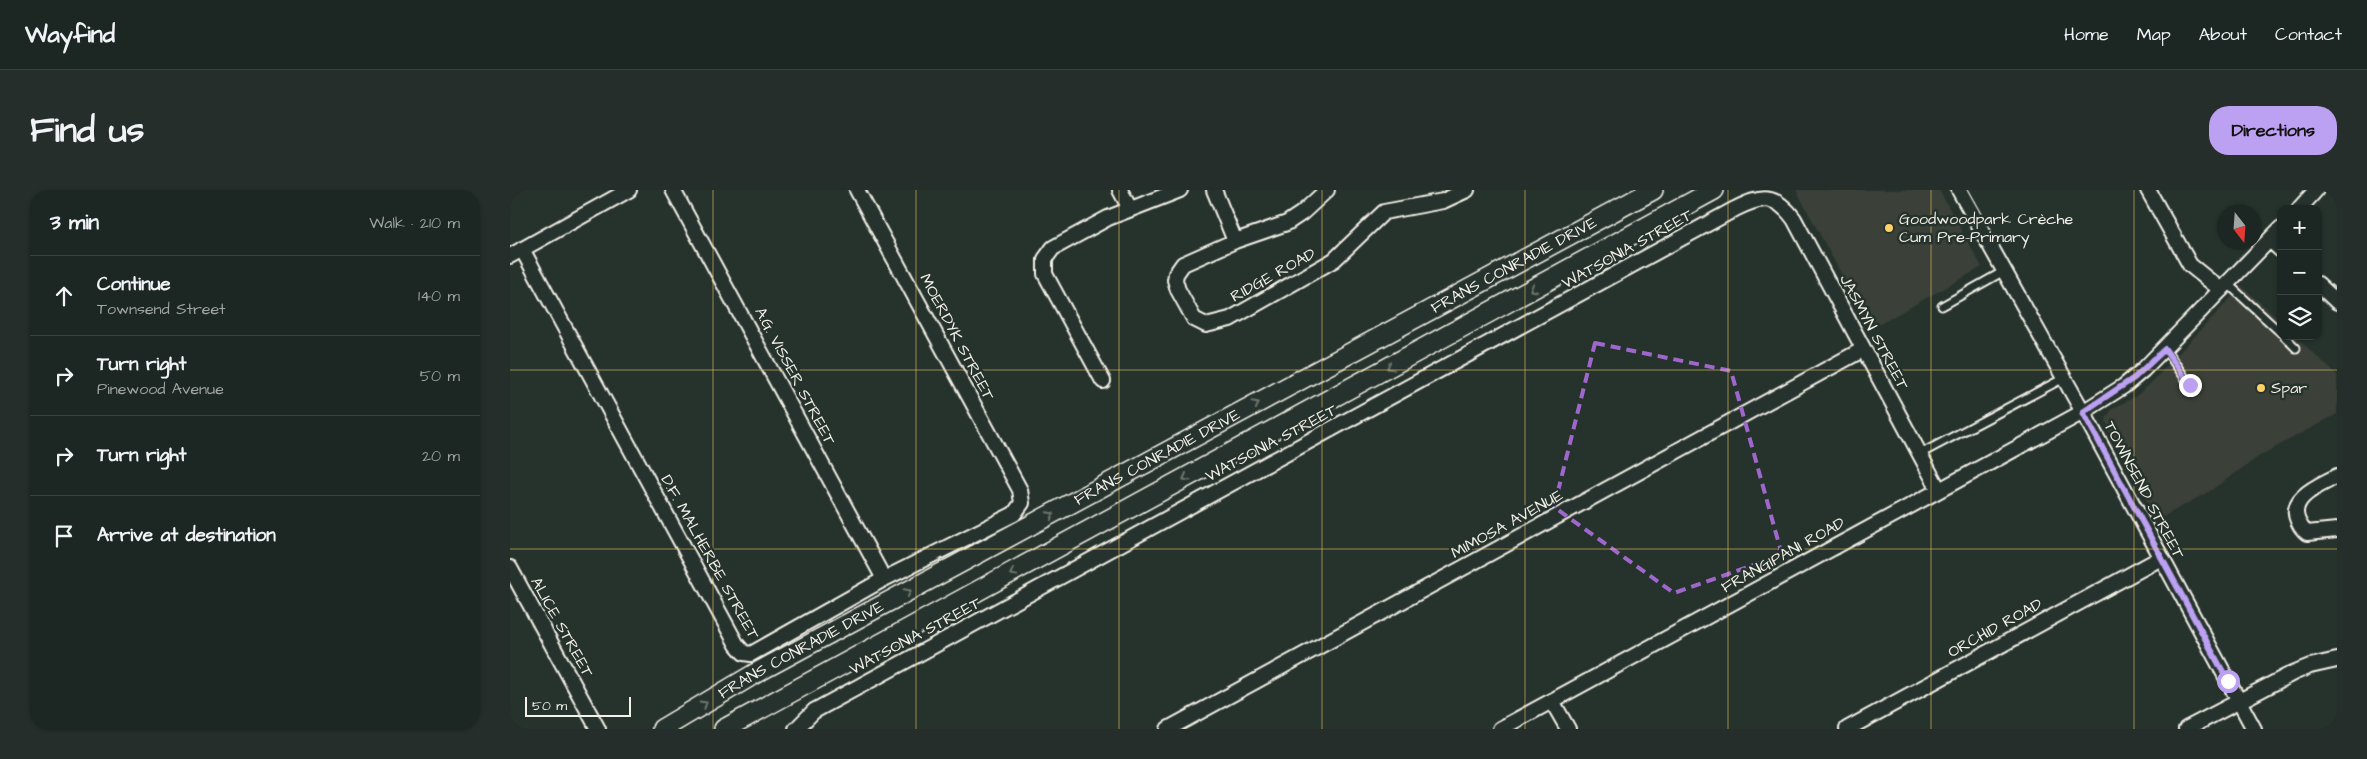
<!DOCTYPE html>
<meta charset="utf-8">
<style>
:root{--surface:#1c2622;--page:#252e2a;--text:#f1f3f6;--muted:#a0a5a5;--line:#3a4340;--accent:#bca0f2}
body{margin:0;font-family:"Architects Daughter",sans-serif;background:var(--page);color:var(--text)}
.controls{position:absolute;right:15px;top:15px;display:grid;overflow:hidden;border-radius:10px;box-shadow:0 1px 4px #0004}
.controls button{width:45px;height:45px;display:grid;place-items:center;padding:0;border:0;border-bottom:1px solid var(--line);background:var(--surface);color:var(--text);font:25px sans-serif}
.compass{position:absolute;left:1707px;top:15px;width:45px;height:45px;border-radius:50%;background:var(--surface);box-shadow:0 1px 4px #0004;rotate:163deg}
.scale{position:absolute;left:15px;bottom:12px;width:106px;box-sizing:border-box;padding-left:5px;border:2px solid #f4f1e8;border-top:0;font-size:14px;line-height:18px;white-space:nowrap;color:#f4f1e8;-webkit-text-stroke:4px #26332d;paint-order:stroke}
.stop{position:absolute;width:15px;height:15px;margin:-11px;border:4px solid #bca0f2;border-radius:50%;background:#fff}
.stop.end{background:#bca0f2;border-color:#fff;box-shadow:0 1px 5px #0008}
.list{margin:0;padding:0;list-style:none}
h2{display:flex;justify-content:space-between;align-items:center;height:65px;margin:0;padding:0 20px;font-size:21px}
h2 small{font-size:16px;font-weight:400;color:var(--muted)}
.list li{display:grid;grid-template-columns:32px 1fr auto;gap:15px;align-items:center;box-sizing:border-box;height:80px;padding:0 20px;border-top:1px solid var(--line)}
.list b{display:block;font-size:19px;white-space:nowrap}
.list p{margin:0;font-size:16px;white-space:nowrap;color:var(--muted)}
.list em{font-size:16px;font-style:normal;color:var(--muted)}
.icon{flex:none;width:28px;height:28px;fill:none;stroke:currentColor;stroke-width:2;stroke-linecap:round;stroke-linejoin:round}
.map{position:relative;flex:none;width:1827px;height:539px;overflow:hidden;border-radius:20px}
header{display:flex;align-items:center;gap:30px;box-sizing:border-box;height:70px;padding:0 25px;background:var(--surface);border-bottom:1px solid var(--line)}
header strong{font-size:24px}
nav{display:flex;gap:28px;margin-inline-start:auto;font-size:18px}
.intro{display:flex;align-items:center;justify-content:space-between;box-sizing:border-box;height:120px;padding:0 30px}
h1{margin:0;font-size:35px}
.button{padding:12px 22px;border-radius:20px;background:var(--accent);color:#111;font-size:18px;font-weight:700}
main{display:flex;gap:30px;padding:0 30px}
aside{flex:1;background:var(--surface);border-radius:20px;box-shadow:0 1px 4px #0004}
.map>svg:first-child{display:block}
.built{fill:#3a4038}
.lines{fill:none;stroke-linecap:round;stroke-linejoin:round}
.service-casing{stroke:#f4f1e8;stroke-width:11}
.minor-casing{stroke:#f4f1e8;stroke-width:18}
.secondary-casing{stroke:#f4f1e8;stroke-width:22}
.service{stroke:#26332d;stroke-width:7}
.minor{stroke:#26332d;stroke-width:14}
.secondary{stroke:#26332d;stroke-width:19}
.oneway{stroke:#6e766e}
.route{stroke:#bca0f2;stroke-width:6}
.marked{fill:none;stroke:#9f67cb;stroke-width:4;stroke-dasharray:10 6;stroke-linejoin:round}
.grid{fill:none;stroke:#ffd166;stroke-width:1;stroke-opacity:0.55}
.poi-dot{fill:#ffd166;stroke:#26332d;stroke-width:2}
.labels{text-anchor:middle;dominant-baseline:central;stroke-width:5;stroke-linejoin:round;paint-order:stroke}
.poi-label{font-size:16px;fill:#f4f1e8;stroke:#26332d;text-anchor:start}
.street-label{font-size:16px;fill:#f4f1e8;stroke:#26332d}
</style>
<header>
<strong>Wayfind</strong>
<nav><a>Home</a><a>Map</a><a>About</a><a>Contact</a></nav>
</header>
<div class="intro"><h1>Find us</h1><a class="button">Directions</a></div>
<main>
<aside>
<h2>3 min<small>Walk · 210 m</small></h2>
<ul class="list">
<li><svg class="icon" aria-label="ahead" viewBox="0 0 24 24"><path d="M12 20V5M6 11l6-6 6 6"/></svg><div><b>Continue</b><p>Townsend Street</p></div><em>140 m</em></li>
<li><svg class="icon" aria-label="right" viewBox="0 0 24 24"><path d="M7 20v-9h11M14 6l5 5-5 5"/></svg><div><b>Turn right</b><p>Pinewood Avenue</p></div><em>50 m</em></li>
<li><svg class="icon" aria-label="right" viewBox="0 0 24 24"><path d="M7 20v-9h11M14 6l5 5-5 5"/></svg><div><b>Turn right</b></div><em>20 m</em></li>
<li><svg class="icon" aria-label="arrive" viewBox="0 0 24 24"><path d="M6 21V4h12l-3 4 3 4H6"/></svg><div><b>Arrive at destination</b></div></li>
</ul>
</aside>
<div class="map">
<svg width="1827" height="539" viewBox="0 0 1827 539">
<rect width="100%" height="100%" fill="#26332d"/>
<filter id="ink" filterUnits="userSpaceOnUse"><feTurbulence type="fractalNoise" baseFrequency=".02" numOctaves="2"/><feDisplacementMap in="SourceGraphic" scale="10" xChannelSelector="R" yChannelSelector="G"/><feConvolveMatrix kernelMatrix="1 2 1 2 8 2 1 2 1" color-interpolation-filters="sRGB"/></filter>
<g filter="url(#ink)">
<path class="built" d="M 1286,0 L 1429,0 L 1472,77 L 1361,139 Z
M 1732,96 L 1771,132 L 1771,146 L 1785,146 L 1827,185 L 1827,224 L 1751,265 L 1700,301 L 1647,330 L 1598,240 L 1596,229 L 1602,219 L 1626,206 L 1639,195 Z"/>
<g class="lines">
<defs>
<path id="service" d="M 1717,93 L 1771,143
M 1432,116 L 1494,81
M 1774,146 L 1786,158
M 1655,159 L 1680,195
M 1410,264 L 1554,188"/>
<path id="minor" d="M 163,0 L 374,389
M 610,0 L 620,19
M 704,0 L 725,51
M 817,0 L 792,23 L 777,33 L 725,51 L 673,74 L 666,84 L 665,90 L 668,100 L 684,129 L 696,135 L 720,129 L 824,70 L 874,22 L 933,11 L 957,0
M 1449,0 L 1573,222 L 1744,539
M 1638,0 L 1680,75 L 1711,100
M 1789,19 L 1806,0
M 1760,50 L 1771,60
M 12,59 L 227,455 L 234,463 L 241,464 L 374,389 L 504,324 L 512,313 L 510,300 L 347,0
M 0,66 L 119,0
M 1808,94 L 1827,112
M 593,191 L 535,84 L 535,69 L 543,58 L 598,28 L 670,0
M 1827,286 C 1811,295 1777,307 1788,331 C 1790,336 1793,340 1797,343 L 1827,340
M 0,378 L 88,539
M 1042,511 L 1058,539
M 286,539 L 304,521 L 1225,19 C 1251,6 1265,3 1284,29 L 1429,300
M 658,539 L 1352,160
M 990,539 L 1573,222 L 1614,196 L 1633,180 L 1771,38
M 1337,539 L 1651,368
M 1676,539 L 1783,483 L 1800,476 L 1827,470"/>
<g id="secondary">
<path id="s1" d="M 152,539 L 246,483 L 1143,0"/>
<path d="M 214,539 L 1204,0"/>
</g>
</defs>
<use href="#service" class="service-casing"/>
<use href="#minor" class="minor-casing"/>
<use href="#secondary" class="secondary-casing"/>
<use href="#service" class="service"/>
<use href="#minor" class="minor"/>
<use href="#secondary" class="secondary"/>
</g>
<defs><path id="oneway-chevron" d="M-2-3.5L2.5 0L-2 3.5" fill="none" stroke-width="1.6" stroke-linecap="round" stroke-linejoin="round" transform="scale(1.25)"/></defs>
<g class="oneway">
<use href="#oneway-chevron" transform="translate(1023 99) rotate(151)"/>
<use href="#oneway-chevron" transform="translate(880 177) rotate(151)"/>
<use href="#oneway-chevron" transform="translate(746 214) rotate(-28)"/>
<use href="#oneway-chevron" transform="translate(676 288) rotate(151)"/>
<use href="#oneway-chevron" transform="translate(541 325) rotate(-28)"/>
<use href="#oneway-chevron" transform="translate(503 383) rotate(151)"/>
<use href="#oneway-chevron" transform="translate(398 402) rotate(-28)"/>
<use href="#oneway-chevron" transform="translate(194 514) rotate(-31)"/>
</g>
</g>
<g class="lines" filter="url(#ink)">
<path class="route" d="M 1680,195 L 1655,159 L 1624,188 L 1573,222 L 1718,491"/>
</g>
<path class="marked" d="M 1085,153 L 1221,181 L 1272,365 L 1164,403 L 1044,317 Z"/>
<path class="grid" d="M 203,0 L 203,539M 406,0 L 406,539M 609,0 L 609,539M 812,0 L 812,539M 1015,0 L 1015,539M 1218,0 L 1218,539M 1421,0 L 1421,539M 1624,0 L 1624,539M 0,180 L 1827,180M 0,359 L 1827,359"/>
<g class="poi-dot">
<circle cx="1379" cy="38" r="5"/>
<circle cx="1751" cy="198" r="5"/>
</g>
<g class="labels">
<g class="poi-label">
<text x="1389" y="29">Goodwoodpark Crèche<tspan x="1389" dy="18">Cum Pre-Primary</tspan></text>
<text x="1761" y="198">Spar</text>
</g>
<g class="street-label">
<text transform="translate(1117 59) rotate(-29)">WATSONIA STREET</text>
<text stroke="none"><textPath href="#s1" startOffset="970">FRANS CONRADIE DRIVE</textPath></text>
<text transform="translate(763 85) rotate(-29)">RIDGE ROAD</text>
<text transform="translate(1364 142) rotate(62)">JASMYN STREET</text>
<text transform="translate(447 147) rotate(62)">MOERDYK STREET</text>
<text transform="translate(285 186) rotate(62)">A.G. VISSER STREET</text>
<text transform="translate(761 253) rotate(-28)">WATSONIA STREET</text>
<text stroke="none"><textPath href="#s1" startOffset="565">FRANS CONRADIE DRIVE</textPath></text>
<text transform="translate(1634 300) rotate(62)">TOWNSEND STREET</text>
<text transform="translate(997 334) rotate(-29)">MIMOSA AVENUE</text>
<text transform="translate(1273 365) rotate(-29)">FRANGIPANI ROAD</text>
<text transform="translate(200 367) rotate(61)">D.F. MALHERBE STREET</text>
<text transform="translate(52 437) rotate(61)">ALICE STREET</text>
<text transform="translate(1485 438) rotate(-29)">ORCHID ROAD</text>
<text transform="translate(405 446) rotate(-28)">WATSONIA STREET</text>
<text stroke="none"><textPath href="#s1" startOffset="160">FRANS CONRADIE DRIVE</textPath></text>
</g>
</g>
</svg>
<div class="controls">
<button>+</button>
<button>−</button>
<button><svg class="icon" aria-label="layers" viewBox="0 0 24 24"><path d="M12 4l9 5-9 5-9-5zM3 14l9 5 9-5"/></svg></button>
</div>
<svg class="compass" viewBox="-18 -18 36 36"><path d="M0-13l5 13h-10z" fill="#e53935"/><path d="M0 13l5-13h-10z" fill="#a0a5a5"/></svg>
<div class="scale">50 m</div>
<div class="stop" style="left:1718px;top:491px"></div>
<div class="stop end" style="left:1680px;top:195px"></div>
</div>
</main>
